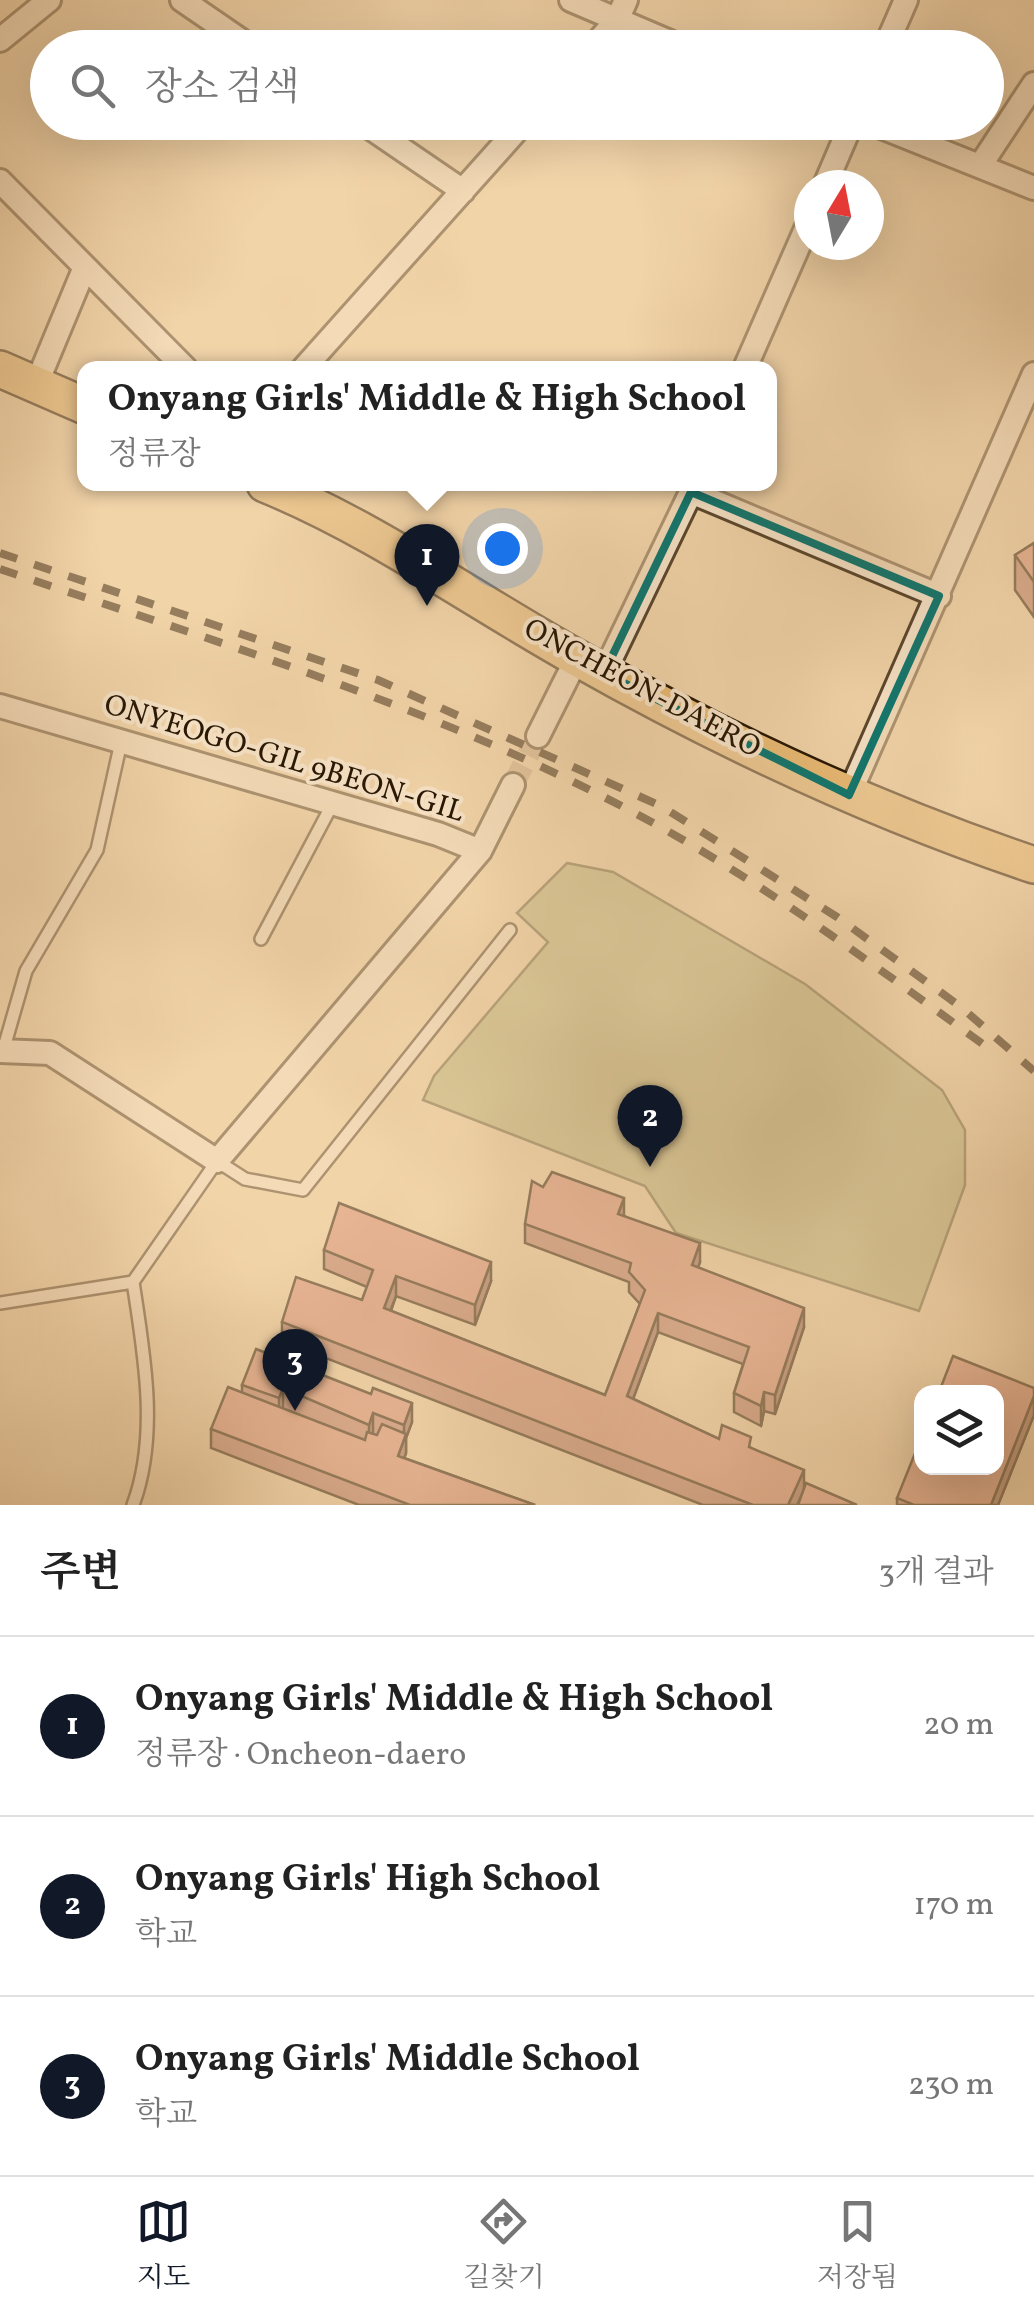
<!DOCTYPE html>
<html lang="ko">
<meta charset="utf-8">
<style>
:root{--surface:#fff;--page:#f2f2f2;--text:#222;--muted:#767676;--line:#e0e0e0;--accent:#111827}
body{margin:0;font-family:Vollkorn,"Noto Serif KR",serif;background:var(--page);color:var(--text)}
.controls{position:absolute;right:30px;bottom:30px;display:grid;overflow:hidden;border-radius:20px;box-shadow:0 10px 40px #0002}
.controls button{width:90px;height:90px;display:grid;place-items:center;padding:0;border:0;border-bottom:2px solid var(--line);background:var(--surface);color:var(--text);font:50px sans-serif}
.compass{position:absolute;left:794px;top:170px;width:90px;height:90px;border-radius:50%;background:var(--surface);box-shadow:0 10px 40px #0002;rotate:10deg}
.you{position:absolute;left:502px;top:548px;width:35px;height:35px;margin:-25px;border:8px solid #fff;border-radius:50%;background:#1a73e8;box-shadow:0 0 0 15px #1a73e833}
.badge{display:grid;place-items:center;width:65px;height:65px;border-radius:50%;background:var(--accent);color:#fff;font-size:32px;font-weight:700}
.pin{position:absolute;translate:-50% -82px;filter:drop-shadow(0 2px 5px #0008)}
.pin::after{content:'';position:absolute;top:52px;width:35px;height:30px;background:inherit;clip-path:polygon(0 0,100% 0,50% 100%)}
.popup{position:absolute;left:77px;top:361px;width:700px;height:130px;box-sizing:border-box;display:grid;place-content:center;border-radius:20px;background:var(--surface);filter:drop-shadow(0 2px 8px #0005);font-size:32px;white-space:nowrap;color:var(--muted)}
.popup b{font-size:38px;color:var(--text)}
.popup::after{content:'';position:absolute;left:50%;top:100%;margin-left:-20px;border:20px solid transparent;border-top-color:var(--surface)}
.list{margin:0;padding:0;list-style:none}
h2{display:flex;justify-content:space-between;align-items:center;height:130px;margin:0;padding:0 40px;font-size:42px}
h2 small{font-size:32px;font-weight:400;color:var(--muted)}
.list li{display:grid;grid-template-columns:65px 1fr auto;gap:30px;align-items:center;box-sizing:border-box;height:180px;padding:0 40px;border-top:2px solid var(--line)}
.list b{display:block;font-size:38px;white-space:nowrap}
.list p{margin:0;font-size:32px;white-space:nowrap;color:var(--muted)}
.list em{font-size:32px;font-style:normal;color:var(--muted)}
.icon{flex:none;width:55px;height:55px;fill:none;stroke:currentColor;stroke-width:2;stroke-linecap:round;stroke-linejoin:round}
.map{position:relative;flex:none;width:1034px;height:1505px;overflow:hidden}
.search{position:absolute;background:var(--surface);box-shadow:0 10px 40px #0002;left:30px;right:30px;top:30px;height:110px;display:flex;align-items:center;gap:25px;box-sizing:border-box;padding:0 35px;border-radius:55px;color:var(--muted);font-size:38px}
.sheet{height:670px;background:var(--surface)}
nav{display:flex;justify-content:space-around;align-items:center;box-sizing:border-box;height:140px;border-top:2px solid var(--line);background:var(--surface);font-size:28px;color:var(--muted)}
nav a{display:grid;justify-items:center;gap:5px}
nav .on{color:var(--accent)}
.map>svg:first-child{display:block}
.green{fill:#c0bb84;stroke:#746843;stroke-width:2.5}
.lines{fill:none;stroke-linecap:round;stroke-linejoin:round}
.street-tunnel{stroke:#c9ae88;stroke-width:22;stroke-dasharray:22 11;stroke-linecap:butt}
.lane-casing{stroke:#5a462c;stroke-width:16}
.street-casing{stroke:#5a462c;stroke-width:28}
.primary-casing{stroke:#271602;stroke-width:40}
.lane{stroke:#f7e3c7;stroke-width:11}
.street{stroke:#f7e3c7;stroke-width:22}
.primary{stroke:#e9ba74;stroke-width:35}
.rail{stroke:#271602;stroke-width:8;stroke-dasharray:18 18;stroke-linecap:butt}
.wall{fill:#bd7c6a;stroke:#271602;stroke-width:2.5}
.shaded-wall{fill:#9a6556;stroke:#271602;stroke-width:2.5}
.building{fill:#dc907b;stroke:#271602;stroke-width:2.5}
.marked{fill:none;stroke:#0f766e;stroke-width:8;stroke-linejoin:round}
.labels{text-anchor:middle;dominant-baseline:central;stroke-width:8;stroke-linejoin:round;paint-order:stroke}
.street-label{font-size:30px;fill:#271602;stroke:#f7e3c7}
</style>
<div class="map">
<svg width="1034" height="1505" viewBox="0 0 1034 1505">
<rect width="100%" height="100%" fill="#f2d4a9"/>
<filter id="stains"><feTurbulence type="fractalNoise" baseFrequency=".002" numOctaves="4"/><feColorMatrix values="0 0 0 0 .2 0 0 0 0 .09 0 0 0 0 .02 0 0 0 .5 -.17"/></filter>
<radialGradient id="worn" r=".72"><stop offset=".6" stop-color="#630" stop-opacity="0"/><stop offset="1" stop-color="#630" stop-opacity=".3"/></radialGradient>
<path class="green" d="M 567,863 L 613,872 L 805,984 L 942,1090 L 965,1130 L 965,1185 L 919,1311 L 676,1233 L 645,1186 L 423,1100 L 434,1076 L 548,942 L 517,913 Z"/>
<g class="lines">
<path class="street-tunnel" d="M 513,785 L 538,736"/>
<defs>
<path id="lane" d="M 261,939 L 333,803
M 3,1051 L 26,971 L 97,850 L 121,742
M 0,1303 L 133,1282 L 217,1161 L 245,1179 L 303,1190 L 510,930
M 133,1505 C 159,1435 144,1354 133,1282"/>
<path id="street" d="M 182,0 L 252,48
M 571,0 L 684,48
M 0,40 L 49,0
M 592,48 L 617,20 L 626,0
M 885,48 L 906,0
M 362,122 L 463,191
M 869,122 L 1034,188
M 980,166 L 1034,84
M 0,181 L 185,368
M 825,185 L 852,122
M 304,368 L 524,122
M 745,368 L 809,222
M 36,385 L 85,267
M 691,492 L 939,596
M 604,673 L 695,484
M 0,706 L 438,834 L 480,851
M 538,736 L 577,658
M 849,795 L 1034,374
M 0,1051 L 50,1053 L 217,1161 L 480,851 L 513,785"/>
<path id="primary" d="M 0,369 L 85,406
M 265,484 C 375,529 473,600 577,658 C 722,740 876,812 1034,865"/>
</defs>
<use href="#lane" class="lane-casing"/>
<use href="#street" class="street-casing"/>
<use href="#primary" class="primary-casing"/>
<use href="#lane" class="lane"/>
<use href="#street" class="street"/>
<use href="#primary" class="primary"/>
<path class="rail" d="M 0,553 L 378,680 L 661,806 L 837,917 L 961,1007 L 1034,1071
M 0,569 C 218,643 441,708 644,818 C 766,884 879,969 991,1050"/>
</g>
<path class="wall" d="M 1034,543 L 1034,617 L 1015,590 L 1015,555 Z
M 543,1187 L 624,1216 L 700,1262 L 698,1267 L 804,1327 L 775,1414 L 764,1411 L 761,1426 L 734,1412 L 734,1393 L 743,1364 L 658,1332 L 633,1399 L 719,1439 L 751,1448 L 803,1491 L 797,1505 L 703,1505 L 282,1341 L 282,1322 L 362,1300 L 367,1287 L 324,1269 L 324,1250 L 491,1281 L 475,1325 L 396,1296 L 391,1311 L 605,1395 L 640,1304 L 629,1292 L 629,1282 L 525,1243 L 525,1224 Z
M 242,1385 L 371,1394 L 412,1422 L 406,1438 L 406,1453 L 404,1458 L 535,1505 L 359,1505 L 211,1448 L 211,1429 L 242,1393 Z
M 1034,1388 L 1034,1415 L 998,1505 L 897,1505 L 897,1498 Z"/>
<path class="shaded-wall" d="M 624,1198 L 624,1218 L 618,1214 Z
M 700,1243 L 700,1262 L 692,1284 L 692,1265 Z
M 491,1262 L 491,1281 L 475,1325 L 475,1305 Z
M 396,1276 L 396,1296 L 384,1327 L 384,1308 Z
M 804,1308 L 804,1327 L 775,1414 L 775,1395 Z
M 658,1313 L 658,1332 L 627,1415 L 627,1396 Z
M 283,1388 L 283,1408 L 279,1418 L 279,1398 Z
M 764,1392 L 764,1411 L 761,1426 L 761,1406 Z
M 1034,1396 L 1034,1415 L 998,1505 L 991,1505 Z
M 412,1403 L 412,1422 L 406,1438 L 406,1453 L 398,1476 L 398,1456 L 404,1440 L 404,1425 Z
M 373,1413 L 373,1432 L 369,1444 L 369,1425 Z
M 804,1470 L 804,1490 L 797,1505 L 788,1505 Z"/>
<path class="building" d="M 1034,543 L 1034,582 L 1015,555 Z
M 552,1172 L 624,1198 L 618,1214 L 700,1243 L 692,1265 L 804,1308 L 775,1395 L 764,1392 L 761,1406 L 734,1393 L 749,1347 L 658,1313 L 627,1396 L 719,1439 L 722,1425 L 751,1437 L 749,1447 L 804,1470 L 788,1505 L 753,1505 L 282,1322 L 296,1277 L 362,1300 L 373,1270 L 324,1250 L 339,1203 L 491,1262 L 475,1305 L 396,1276 L 384,1308 L 605,1395 L 645,1290 L 629,1272 L 631,1263 L 525,1224 L 532,1181 L 543,1187 Z
M 256,1349 L 371,1394 L 373,1388 L 412,1403 L 404,1425 L 373,1413 L 369,1425 L 283,1388 L 279,1398 L 242,1385 Z
M 953,1356 L 1034,1388 L 1034,1396 L 991,1505 L 914,1505 L 897,1498 L 922,1436 L 922,1468 L 996,1468 L 996,1392 L 939,1392 Z
M 228,1387 L 365,1440 L 367,1432 L 377,1435 L 382,1424 L 406,1434 L 398,1456 L 535,1505 L 410,1505 L 211,1429 Z
M 806,1483 L 857,1505 L 798,1505 Z"/>
<path d="M0 0H1034V1505H0ZM 691,492 L 939,596 L 849,795 L 604,673 Z" fill="#f2d4a9" fill-opacity=".55" fill-rule="evenodd"/>
<path class="marked" d="M 691,492 L 939,596 L 849,795 L 604,673 Z"/>
<g class="labels">
<g class="street-label">
<text transform="translate(642 689) rotate(28)">ONCHEON-DAERO</text>
<text transform="translate(284 759) rotate(17)">ONYEOGO-GIL 9BEON-GIL</text>
</g>
</g>
<rect width="100%" height="100%" filter="url(#stains)"/>
<rect width="100%" height="100%" fill="url(#worn)"/>
</svg>
<div class="controls">
<button><svg class="icon" aria-label="layers" viewBox="0 0 24 24"><path d="M12 4l9 5-9 5-9-5zM3 14l9 5 9-5"/></svg></button>
</div>
<svg class="compass" viewBox="-18 -18 36 36"><path d="M0-13l5 13h-10z" fill="#e53935"/><path d="M0 13l5-13h-10z" fill="#767676"/></svg>
<div class="you"></div>
<div class="pin badge" style="left:427px;top:606px">1</div>
<div class="popup"><b>Onyang Girls' Middle &amp; High School</b>정류장</div>
<div class="pin badge" style="left:650px;top:1167px">2</div>
<div class="pin badge" style="left:295px;top:1411px">3</div>
<div class="search"><svg class="icon" aria-label="search" viewBox="0 0 24 24"><circle cx="10" cy="10" r="6"/><path d="M15 15l6 6"/></svg>장소 검색</div>
</div>
<section class="sheet">
<h2>주변<small>3개 결과</small></h2>
<ul class="list">
<li><span class="badge">1</span><div><b>Onyang Girls' Middle &amp; High School</b><p>정류장 · Oncheon-daero</p></div><em>20 m</em></li>
<li><span class="badge">2</span><div><b>Onyang Girls' High School</b><p>학교</p></div><em>170 m</em></li>
<li><span class="badge">3</span><div><b>Onyang Girls' Middle School</b><p>학교</p></div><em>230 m</em></li>
</ul>
</section>
<nav>
<a class="on"><svg class="icon" aria-label="map" viewBox="0 0 24 24"><path d="M3 6l6-2 6 2 6-2v14l-6 2-6-2-6 2zM9 4v14M15 6v14"/></svg>지도</a>
<a><svg class="icon" aria-label="directions" viewBox="0 0 24 24"><path d="M12 3l9 9-9 9-9-9zM9 14v-3h6M13 9l2 2-2 2"/></svg>길찾기</a>
<a><svg class="icon" aria-label="saved" viewBox="0 0 24 24"><path d="M7 4h10v16l-5-4-5 4z"/></svg>저장됨</a>
</nav>
